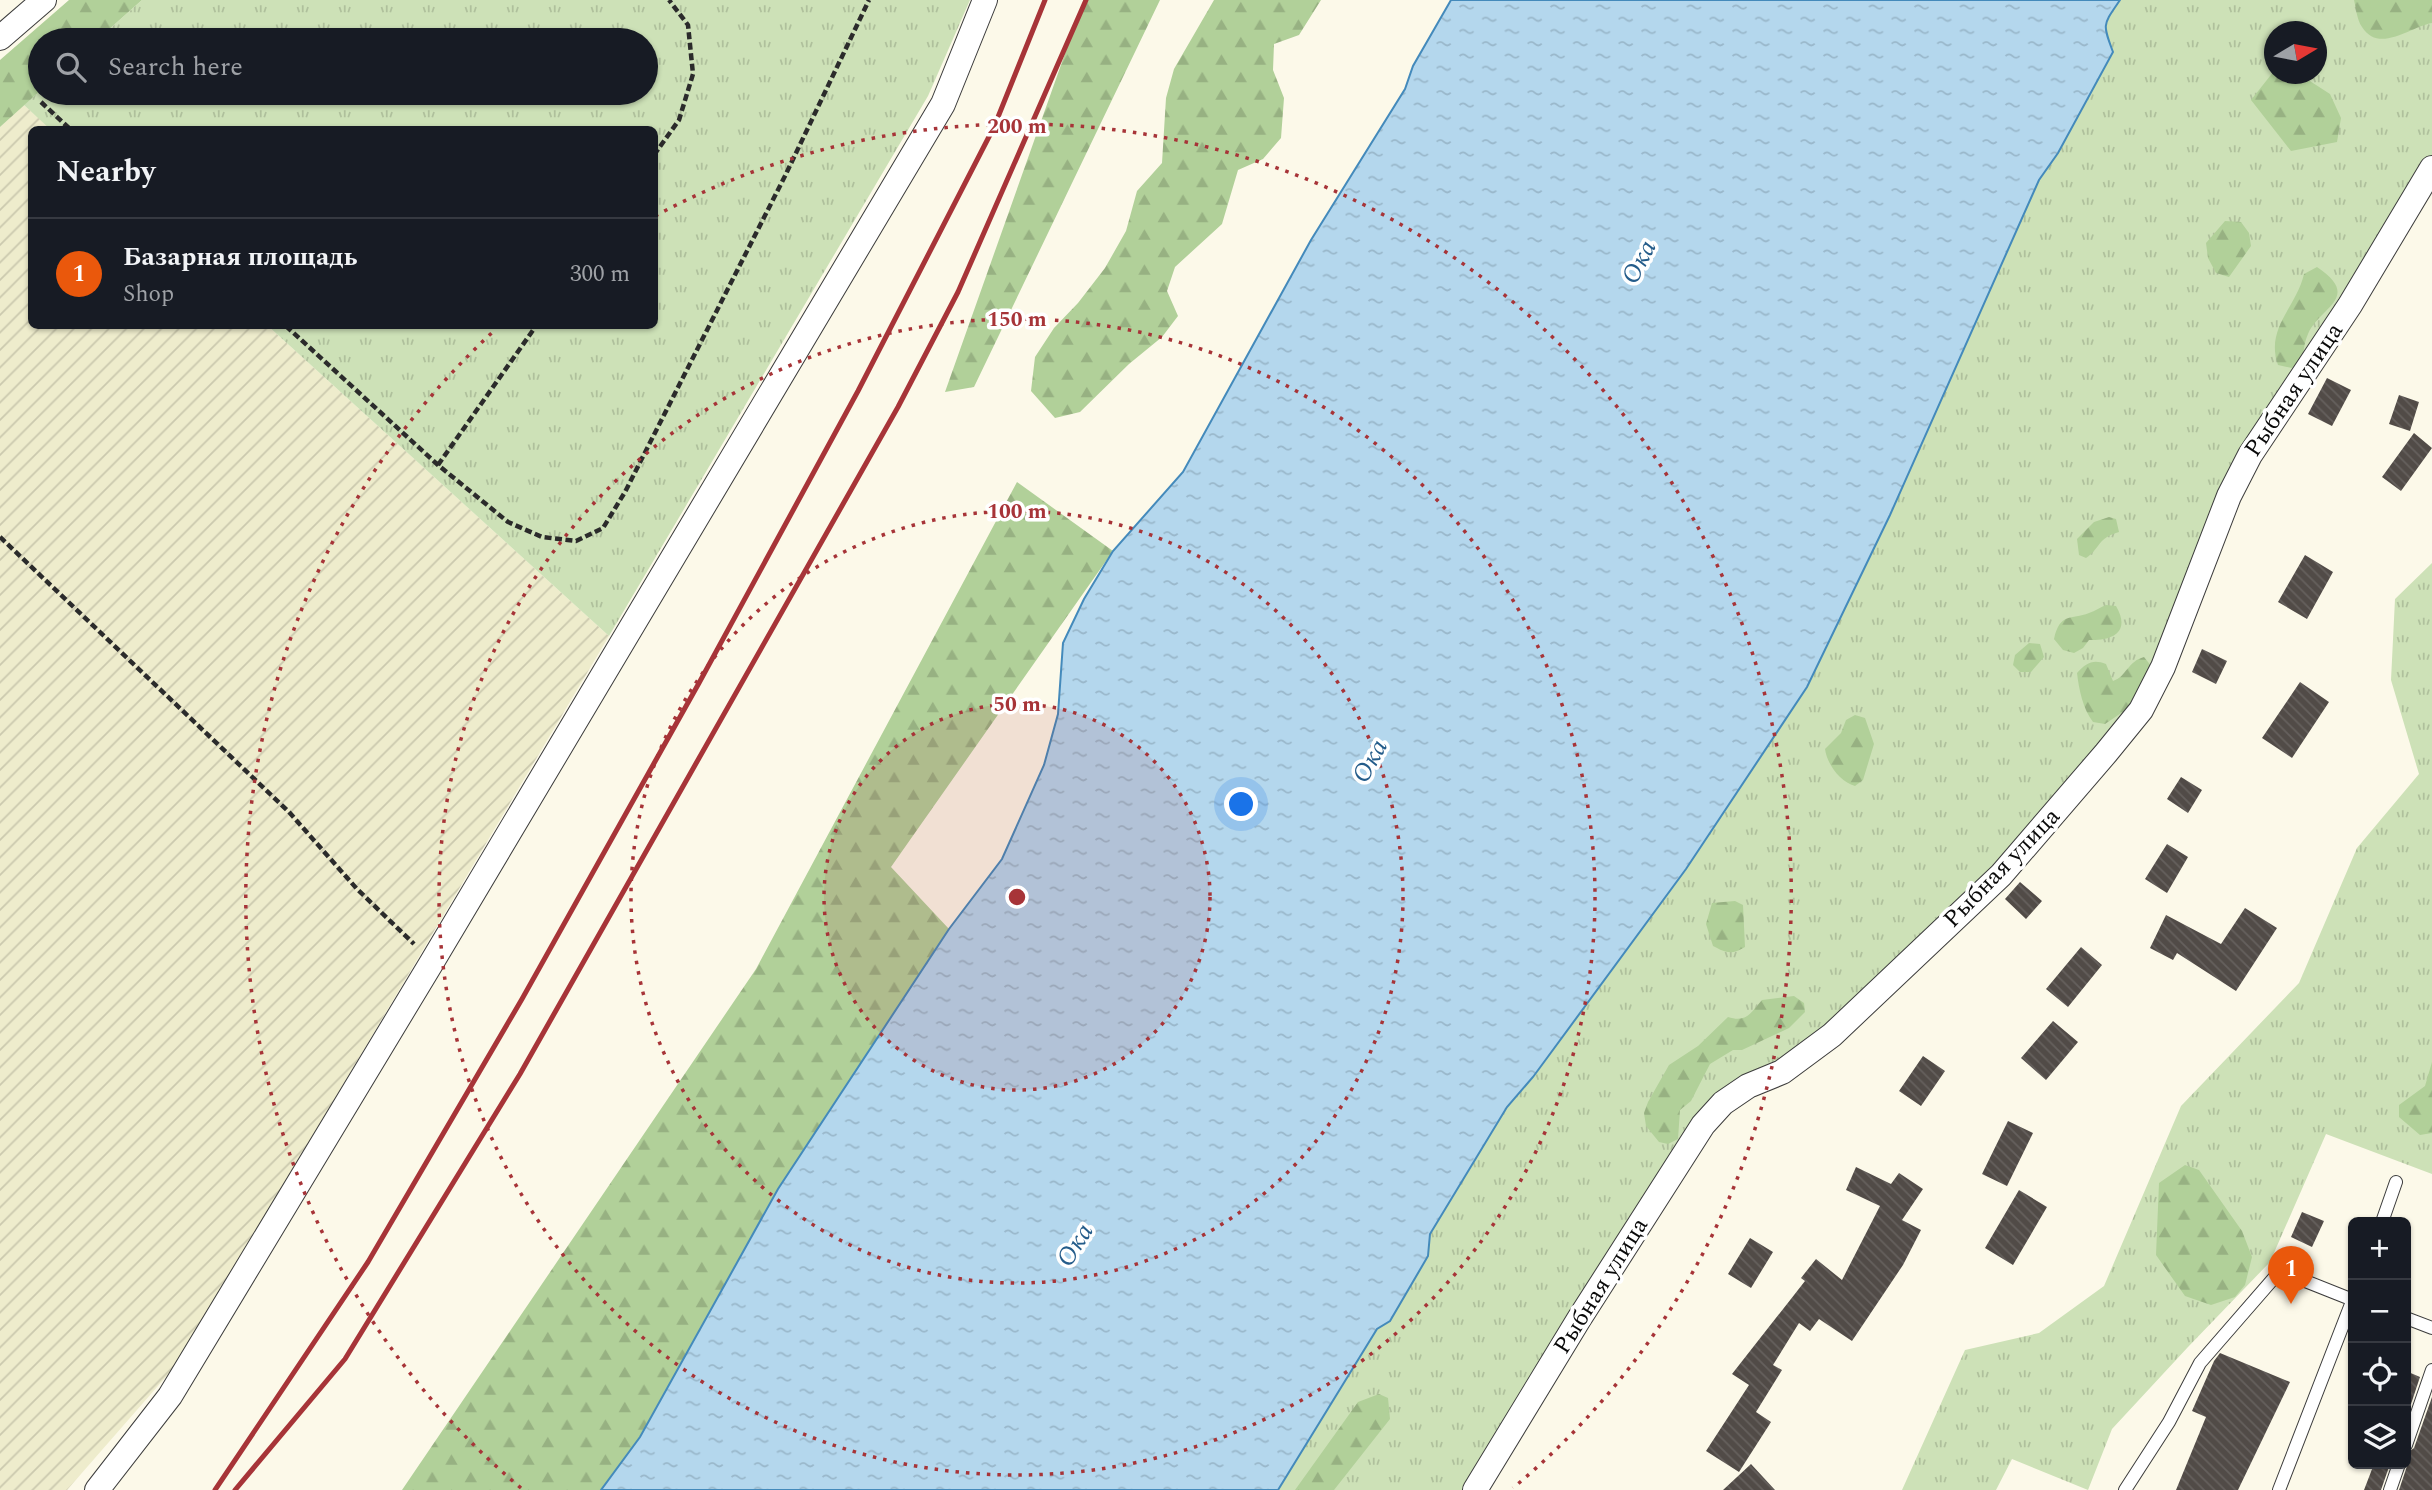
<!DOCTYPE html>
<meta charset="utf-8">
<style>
:root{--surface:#171b24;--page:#20242c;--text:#f1f3f6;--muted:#9ea1a6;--line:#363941;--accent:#ea580c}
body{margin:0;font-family:Spectral,serif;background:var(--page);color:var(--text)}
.controls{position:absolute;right:21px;bottom:21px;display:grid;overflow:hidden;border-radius:10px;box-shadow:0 2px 5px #0004}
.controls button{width:63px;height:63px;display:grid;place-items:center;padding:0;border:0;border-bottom:2px solid var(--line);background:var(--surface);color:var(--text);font:35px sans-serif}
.compass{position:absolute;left:2264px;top:21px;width:63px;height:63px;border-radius:50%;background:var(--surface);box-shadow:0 2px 5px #0004;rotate:80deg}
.you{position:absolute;left:1242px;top:805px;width:24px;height:24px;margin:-18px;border:5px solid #fff;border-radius:50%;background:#1a73e8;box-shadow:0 0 0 10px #1a73e833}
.badge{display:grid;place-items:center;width:46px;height:46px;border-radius:50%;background:var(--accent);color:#fff;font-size:23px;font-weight:700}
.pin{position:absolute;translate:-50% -58px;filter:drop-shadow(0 2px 4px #0008)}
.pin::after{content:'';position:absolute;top:37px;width:24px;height:21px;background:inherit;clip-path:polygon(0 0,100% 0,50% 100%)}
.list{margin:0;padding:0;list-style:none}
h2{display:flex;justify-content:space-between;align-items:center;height:91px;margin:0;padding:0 28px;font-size:30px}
h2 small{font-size:23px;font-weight:400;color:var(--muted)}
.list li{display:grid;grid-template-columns:46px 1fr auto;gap:21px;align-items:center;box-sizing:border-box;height:112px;padding:0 28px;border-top:2px solid var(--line)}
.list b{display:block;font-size:26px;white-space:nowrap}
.list p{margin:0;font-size:23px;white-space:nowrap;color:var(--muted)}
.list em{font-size:23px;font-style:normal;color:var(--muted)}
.icon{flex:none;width:38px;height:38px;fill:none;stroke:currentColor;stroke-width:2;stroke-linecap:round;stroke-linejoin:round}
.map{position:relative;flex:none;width:2432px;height:1490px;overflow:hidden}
.search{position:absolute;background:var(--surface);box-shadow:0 2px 5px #0004;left:28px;top:28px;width:630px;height:77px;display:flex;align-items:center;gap:18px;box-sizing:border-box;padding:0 24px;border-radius:38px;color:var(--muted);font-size:26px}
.panel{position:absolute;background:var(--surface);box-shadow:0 2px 5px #0004;left:28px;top:126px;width:630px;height:203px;border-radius:10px}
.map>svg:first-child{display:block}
.farmland{fill:url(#farmland-furrows)}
.grass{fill:url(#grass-tufts);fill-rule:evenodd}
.forest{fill:url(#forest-firs)}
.water{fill:url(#water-ripples);stroke:#448abb;stroke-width:2}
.building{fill:url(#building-back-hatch)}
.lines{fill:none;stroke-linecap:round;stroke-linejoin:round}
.lane-casing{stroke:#3c3c3c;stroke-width:14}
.street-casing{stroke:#3c3c3c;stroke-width:26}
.path{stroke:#2b2b2b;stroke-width:4.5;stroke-dasharray:7 3.5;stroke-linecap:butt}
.lane{stroke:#fff;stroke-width:12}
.street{stroke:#fff;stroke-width:24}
.rail{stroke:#a73438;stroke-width:5}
.ring{fill:none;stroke:#a73438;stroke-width:3.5;stroke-dasharray:3.5 7}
.labels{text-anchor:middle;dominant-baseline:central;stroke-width:7;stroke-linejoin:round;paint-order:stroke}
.street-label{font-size:24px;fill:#090909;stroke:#fff}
.water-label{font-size:26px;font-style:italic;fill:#245c8a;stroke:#fff}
.centre{fill:#a73438;stroke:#fff;stroke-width:3.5}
.ring-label{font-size:21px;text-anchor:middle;font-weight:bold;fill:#a73438;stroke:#fff;stroke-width:7;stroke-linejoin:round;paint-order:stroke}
</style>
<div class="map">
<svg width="2432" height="1490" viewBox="0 0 2432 1490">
<defs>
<pattern id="farmland-furrows" width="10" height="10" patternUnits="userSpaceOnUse" patternTransform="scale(1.75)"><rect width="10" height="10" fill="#eeeccc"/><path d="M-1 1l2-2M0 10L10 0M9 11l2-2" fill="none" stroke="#cbc9ae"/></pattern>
<pattern id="grass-tufts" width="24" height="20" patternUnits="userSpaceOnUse" patternTransform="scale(1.75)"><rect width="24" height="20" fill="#cde1b7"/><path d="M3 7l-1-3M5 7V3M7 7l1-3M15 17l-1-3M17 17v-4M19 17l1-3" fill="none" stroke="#afc09c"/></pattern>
<pattern id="forest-firs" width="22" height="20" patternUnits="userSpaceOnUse" patternTransform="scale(1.75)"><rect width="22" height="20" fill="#b1d099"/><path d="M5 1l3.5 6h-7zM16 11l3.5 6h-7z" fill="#97b182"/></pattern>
<pattern id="water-ripples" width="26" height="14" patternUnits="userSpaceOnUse" patternTransform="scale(1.75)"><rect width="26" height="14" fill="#b4d7ed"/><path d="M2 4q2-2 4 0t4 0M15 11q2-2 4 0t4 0" fill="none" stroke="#99b7ca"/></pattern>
<pattern id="building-back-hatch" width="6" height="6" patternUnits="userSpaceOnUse" patternTransform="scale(1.75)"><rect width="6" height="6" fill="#514b47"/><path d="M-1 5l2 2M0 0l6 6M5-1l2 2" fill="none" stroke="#65605d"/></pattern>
</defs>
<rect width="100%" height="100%" fill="#fcf9e9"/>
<path class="farmland" d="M 24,105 L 51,129 L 32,130 L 32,326 L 268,326 L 609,636 L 178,1363 L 67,1490 L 0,1490 L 0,127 Z"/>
<path class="grass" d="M 142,0 L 970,0 L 928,96 L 609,636 L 268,326 L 654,326 L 654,130 L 51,130 L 24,105 L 40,91 L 40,93 L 646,93 L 646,40 L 97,40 Z
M 2120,0 L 2432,0 L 2432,181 L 2260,452 L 2171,666 L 2008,882 L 1710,1129 L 1484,1490 L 1278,1490 L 1377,1329 L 1390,1320 L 1428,1256 L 1430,1234 L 1507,1107 L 1533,1077 L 1686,869 L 1807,687 L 1890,515 L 2039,180 L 2058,153 L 2113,52 C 2102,23 2103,25 2120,0 ZM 2274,32 L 2316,32 L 2316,74 L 2274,74 Z
M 2432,563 L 2432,1174 L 2326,1134 L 2270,1262 L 2188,1347 L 2112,1429 L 2088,1490 L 2012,1459 L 1996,1490 L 1902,1490 L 1965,1350 L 2039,1333 L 2104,1286 L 2181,1106 L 2299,983 L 2357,848 L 2419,774 L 2391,680 L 2395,599 Z"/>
<path class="forest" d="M 69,0 L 142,0 L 97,40 L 40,40 L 40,91 L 0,127 L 0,60 Z
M 1084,0 L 1160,0 L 974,387 L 945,392 Z
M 1214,0 L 1321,0 L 1299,35 L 1274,44 L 1273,70 L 1284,98 L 1281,138 L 1263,159 L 1238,170 L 1222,224 L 1175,267 L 1167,291 L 1178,316 L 1162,337 L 1129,364 L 1080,412 L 1055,418 L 1031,391 L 1035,357 L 1054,328 L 1078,303 L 1105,268 L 1126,231 L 1137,191 L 1162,163 L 1166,98 L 1174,69 Z
M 2354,0 L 2432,0 L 2432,23 C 2410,27 2379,54 2362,27 C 2357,20 2356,8 2354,0 Z
M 2274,71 L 2274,74 L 2299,74 L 2330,94 L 2341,118 L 2337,142 L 2291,151 L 2251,100 Z
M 2225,221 L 2241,222 L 2249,233 L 2251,246 L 2229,277 L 2216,273 L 2208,258 L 2206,243 Z
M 2317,267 C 2363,298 2319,307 2308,334 C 2301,350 2308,355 2292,368 L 2278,365 C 2265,328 2296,308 2304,274 Z
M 1017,482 L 1113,551 L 891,867 L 949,929 L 778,1189 L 640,1437 L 601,1490 L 402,1490 L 756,969 Z
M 2109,517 L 2116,519 L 2119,532 C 2097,538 2101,548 2086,558 L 2079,555 L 2077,539 L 2094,522 Z
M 2106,605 L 2116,606 C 2131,632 2113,641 2089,640 L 2083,648 L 2074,653 L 2063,650 L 2054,639 C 2060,612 2071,620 2089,613 C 2095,611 2101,607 2106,605 Z
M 2029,643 L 2040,644 L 2044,657 L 2031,672 L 2020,672 L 2013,665 L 2015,655 Z
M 2144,657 L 2152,667 L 2145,697 L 2105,724 L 2093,722 C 2083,709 2079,690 2077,673 C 2086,663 2093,659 2106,664 L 2113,681 C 2126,677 2128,661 2144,657 Z
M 1855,715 L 1865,718 L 1874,744 L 1863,780 L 1855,786 C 1840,782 1827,764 1825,749 L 1841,733 L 1846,720 Z
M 1735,901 L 1743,905 L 1745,947 C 1732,955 1726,953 1713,946 L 1706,924 L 1712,903 Z
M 1794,996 L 1804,1003 L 1805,1012 L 1789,1028 L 1742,1050 L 1733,1050 L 1710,1064 L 1691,1101 L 1680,1110 L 1678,1139 L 1668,1144 L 1659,1142 L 1646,1126 L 1644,1113 L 1648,1102 L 1669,1065 L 1698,1046 L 1728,1017 C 1746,1023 1751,1013 1762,1000 Z
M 2432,1062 L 2432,1133 L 2420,1135 L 2399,1117 L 2399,1105 L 2425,1086 Z
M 2185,1165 L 2199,1170 L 2242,1231 L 2252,1257 L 2245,1285 L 2235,1297 L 2211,1305 L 2185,1296 L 2156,1255 L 2159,1183 Z
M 1379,1394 L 1388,1398 L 1390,1419 L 1334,1490 L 1295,1490 L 1358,1402 Z"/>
<path class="water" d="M 1451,0 L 2120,0 C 2103,25 2102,23 2113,52 L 2058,153 L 2039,180 L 1890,515 L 1807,687 L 1686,869 L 1533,1077 L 1507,1107 L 1430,1234 L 1428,1256 L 1390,1321 L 1377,1329 L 1278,1490 L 601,1490 L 640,1437 L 778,1189 L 949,929 L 1002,859 L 1044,765 L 1058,714 L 1063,643 L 1084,599 L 1113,551 L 1183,472 L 1311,240 L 1405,89 L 1413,66 Z"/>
<path class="building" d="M 2327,378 L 2351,390 L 2332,426 L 2308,414 Z
M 2399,395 L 2419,402 L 2410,431 L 2389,424 Z
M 2414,433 L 2432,448 L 2401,491 L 2382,477 Z
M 2305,555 L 2333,572 L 2307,619 L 2278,602 Z
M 2202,649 L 2227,661 L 2216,684 L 2192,672 Z
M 2300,682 L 2329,702 L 2292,758 L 2262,738 Z
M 2181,777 L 2202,790 L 2188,813 L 2167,799 Z
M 2167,844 L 2188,857 L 2167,893 L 2145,879 Z
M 2020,882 L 2042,901 L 2026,919 L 2005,899 Z
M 2245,908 L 2277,928 L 2236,991 L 2177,953 L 2173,960 L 2150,948 L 2166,915 L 2221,944 Z
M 2081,947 L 2102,965 L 2068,1007 L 2046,989 Z
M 2053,1021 L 2078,1042 L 2046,1080 L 2021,1058 Z
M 1923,1056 L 1945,1071 L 1921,1106 L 1899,1091 Z
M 2008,1121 L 2033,1133 L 2007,1186 L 1982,1174 Z
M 1856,1167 L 1891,1184 L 1899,1173 L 1923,1189 L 1902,1220 L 1921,1230 L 1903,1265 L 1852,1341 L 1819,1319 L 1810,1331 L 1799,1323 L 1773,1365 L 1782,1370 L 1756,1412 L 1771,1422 L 1739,1472 L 1706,1451 L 1749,1385 L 1732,1374 L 1805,1281 L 1801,1278 L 1816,1259 L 1842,1280 L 1880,1206 L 1846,1190 Z
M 2019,1190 L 2047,1207 L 2013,1265 L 1985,1248 Z
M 2302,1212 L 2324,1221 L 2312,1247 L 2291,1237 Z
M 1750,1238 L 1773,1252 L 1751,1288 L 1728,1274 Z
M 2220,1353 L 2290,1382 L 2238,1490 L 2176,1490 L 2206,1417 L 2192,1411 L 2214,1361 Z
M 2406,1371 L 2420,1377 L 2406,1419 Z
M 2432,1397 L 2432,1490 L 2399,1490 L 2407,1466 L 2406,1454 L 2414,1448 Z
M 1751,1464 L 1775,1490 L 1723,1490 Z
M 2374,1464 L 2390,1464 L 2381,1490 L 2364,1490 Z"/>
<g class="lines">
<defs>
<path id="lane" d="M 2382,1222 L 2396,1182
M 2406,1318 L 2432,1328
M 2406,1445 L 2432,1370
M 2125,1490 L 2169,1422 L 2200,1363 L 2280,1271 L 2353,1300
M 2279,1490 L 2353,1299
M 2390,1490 L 2399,1464"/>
<path id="street" d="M 0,38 L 44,0
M 97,1490 L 170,1396 L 432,962 L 943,104 L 985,0
M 1475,1490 L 1579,1319 L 1703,1125 L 1723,1103 L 1748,1086 L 1782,1072 L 1832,1035 L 2001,875 L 2106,753 L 2141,710 L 2163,667 L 2229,496 L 2250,455 L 2350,305 L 2432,168"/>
</defs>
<use href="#lane" class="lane-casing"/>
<use href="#street" class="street-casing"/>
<path class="path" d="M 41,102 L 71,130
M 654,155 L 679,120 L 693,74 L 688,25 L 669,0
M 286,326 L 438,465 L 508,522 L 542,537 L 576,541 L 603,528 L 625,492 L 785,176 L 869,0
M 438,465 L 536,326
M 0,537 L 289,812 L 357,889 L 414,944"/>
<use href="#lane" class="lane"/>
<use href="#street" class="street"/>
<path class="rail" d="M 215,1490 L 368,1262 L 522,999 L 699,683 L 858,391 L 994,127 L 1045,0
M 235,1490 L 345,1359 L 520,1074 L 898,407 L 958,292 L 1086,0"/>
</g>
<circle cx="1017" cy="897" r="193" fill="#a73438" fill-opacity=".12"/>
<g class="ring">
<circle cx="1017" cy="897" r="193"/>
<circle cx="1017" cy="897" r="386"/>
<circle cx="1017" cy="897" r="578"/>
<path d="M521 1488A771 771 0 0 1 496 329M655 216A771 771 0 0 1 1513 1488"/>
</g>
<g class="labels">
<g class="street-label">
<text transform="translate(2294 390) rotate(-56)">Рыбная улица</text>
<text transform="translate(2002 868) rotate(-46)">Рыбная улица</text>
<text transform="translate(1601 1286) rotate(-58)">Рыбная улица</text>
</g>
<g class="water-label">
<text transform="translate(1639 262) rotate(-63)">Ока</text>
<text transform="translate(1370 761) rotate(-61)">Ока</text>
<text transform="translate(1075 1245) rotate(-58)">Ока</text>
</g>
</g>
<circle cx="1017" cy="897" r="10" class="centre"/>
<g class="ring-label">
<text x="1017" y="133">200 m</text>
<text x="1017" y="326">150 m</text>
<text x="1017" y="518">100 m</text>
<text x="1017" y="711">50 m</text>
</g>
</svg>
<div class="controls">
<button>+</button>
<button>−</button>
<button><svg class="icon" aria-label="locate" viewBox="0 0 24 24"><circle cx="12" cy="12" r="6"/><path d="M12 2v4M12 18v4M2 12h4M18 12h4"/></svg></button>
<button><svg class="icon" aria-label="layers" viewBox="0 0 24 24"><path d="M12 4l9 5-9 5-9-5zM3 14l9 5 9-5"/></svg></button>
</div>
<svg class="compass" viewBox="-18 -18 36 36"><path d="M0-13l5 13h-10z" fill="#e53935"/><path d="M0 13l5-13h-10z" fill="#9ea1a6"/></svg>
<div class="you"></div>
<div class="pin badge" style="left:2291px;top:1304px">1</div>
<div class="search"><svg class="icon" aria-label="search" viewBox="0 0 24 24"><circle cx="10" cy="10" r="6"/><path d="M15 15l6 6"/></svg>Search here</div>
<section class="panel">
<h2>Nearby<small></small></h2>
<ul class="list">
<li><span class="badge">1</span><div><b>Базарная площадь</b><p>Shop</p></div><em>300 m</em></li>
</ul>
</section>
</div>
